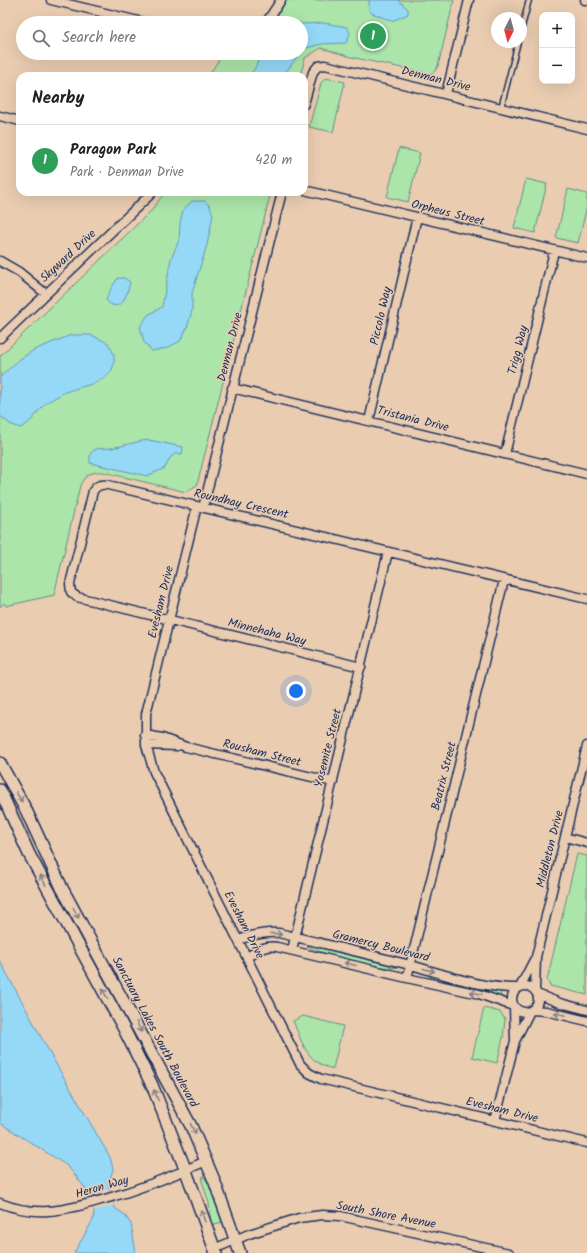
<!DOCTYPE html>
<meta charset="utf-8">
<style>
:root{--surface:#fff;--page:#f6f6f6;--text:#202124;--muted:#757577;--line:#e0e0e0;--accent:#d1495b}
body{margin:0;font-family:Kalam,sans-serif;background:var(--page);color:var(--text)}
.controls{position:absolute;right:12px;top:12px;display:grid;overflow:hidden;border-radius:8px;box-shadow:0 4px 16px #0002}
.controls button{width:36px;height:36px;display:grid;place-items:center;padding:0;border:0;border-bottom:1px solid var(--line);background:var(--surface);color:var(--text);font:20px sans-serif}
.compass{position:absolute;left:491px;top:12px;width:36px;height:36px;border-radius:50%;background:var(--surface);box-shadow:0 4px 16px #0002;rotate:186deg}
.you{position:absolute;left:296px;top:691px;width:14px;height:14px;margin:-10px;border:3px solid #fff;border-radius:50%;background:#1a73e8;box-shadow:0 0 0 6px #1a73e833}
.badge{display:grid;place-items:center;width:26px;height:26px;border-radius:50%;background:var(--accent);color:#fff;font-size:13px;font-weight:700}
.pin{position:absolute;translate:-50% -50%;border:2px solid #fff;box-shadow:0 1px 4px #0006}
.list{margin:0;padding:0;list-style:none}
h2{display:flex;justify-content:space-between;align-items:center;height:52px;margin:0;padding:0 16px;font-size:17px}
h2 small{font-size:13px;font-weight:400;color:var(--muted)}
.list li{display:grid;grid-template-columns:26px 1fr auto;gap:12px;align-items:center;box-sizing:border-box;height:72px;padding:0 16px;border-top:1px solid var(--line)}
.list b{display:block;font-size:15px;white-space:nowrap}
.list p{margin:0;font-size:13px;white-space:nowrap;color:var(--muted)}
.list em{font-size:13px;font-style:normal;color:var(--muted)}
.icon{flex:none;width:22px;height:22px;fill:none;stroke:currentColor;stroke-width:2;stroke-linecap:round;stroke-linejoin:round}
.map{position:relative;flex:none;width:587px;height:1253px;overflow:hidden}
.search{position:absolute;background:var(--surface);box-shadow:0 4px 16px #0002;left:16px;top:16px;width:292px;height:44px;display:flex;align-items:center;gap:10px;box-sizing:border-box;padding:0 14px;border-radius:22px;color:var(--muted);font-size:15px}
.panel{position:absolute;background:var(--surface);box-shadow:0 4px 16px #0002;left:16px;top:72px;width:292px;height:124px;border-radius:12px}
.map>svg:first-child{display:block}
.green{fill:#abe5a9;stroke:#638a84}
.water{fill:#95d9f7;stroke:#6495ba}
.pier{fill:#eacdb1}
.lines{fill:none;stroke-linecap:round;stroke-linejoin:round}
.lane-casing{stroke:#1b2f5e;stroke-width:7}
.street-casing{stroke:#1b2f5e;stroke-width:11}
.secondary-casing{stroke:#1b2f5e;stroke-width:14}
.lane{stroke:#eacdb1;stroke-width:4}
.street{stroke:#eacdb1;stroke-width:8}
.secondary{stroke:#eacdb1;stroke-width:11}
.oneway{stroke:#827e88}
.labels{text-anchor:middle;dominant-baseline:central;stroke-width:3;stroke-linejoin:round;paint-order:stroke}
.street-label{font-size:12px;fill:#1b2f5e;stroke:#eacdb1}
</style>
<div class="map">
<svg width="587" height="1253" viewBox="0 0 587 1253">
<rect width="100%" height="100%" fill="#eacdb1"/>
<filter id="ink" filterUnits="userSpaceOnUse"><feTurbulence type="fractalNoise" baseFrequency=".025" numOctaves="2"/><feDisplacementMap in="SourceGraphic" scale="8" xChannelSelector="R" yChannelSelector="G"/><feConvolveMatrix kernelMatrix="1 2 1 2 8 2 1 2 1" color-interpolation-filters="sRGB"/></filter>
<g filter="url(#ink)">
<path class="green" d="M 287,0 L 454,0 L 438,66 L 435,71 L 430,74 L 351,57 L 321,48 L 305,58 L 300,76 L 208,76 L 223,54 L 237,58 L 238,53 L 301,53 L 301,23 L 272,23 Z
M 325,78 L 345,82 L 333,132 L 309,127 L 321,83 Z
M 399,148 L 420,153 L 408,202 L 387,197 Z
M 526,179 L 547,184 L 535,233 L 514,228 Z
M 568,189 L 587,194 L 587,206 L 578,243 L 556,238 Z
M 165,192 L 271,192 L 197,485 L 186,492 L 103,472 C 92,471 84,475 80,486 L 54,595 L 6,606 L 4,603 L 0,607 L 0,356 L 152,210 Z
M 577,854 L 587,856 L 587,995 L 550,986 L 547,980 Z
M 308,945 L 397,967 L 398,967 C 383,971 322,954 307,946 Z
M 422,973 L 501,991 L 500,997 L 439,981 Z
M 484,1008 L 500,1012 L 505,1019 L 503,1038 L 497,1063 L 472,1057 Z
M 303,1016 L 343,1026 L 333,1069 C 306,1062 303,1044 293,1021 Z
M 203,1176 L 209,1184 L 222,1222 L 211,1225 L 209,1203 L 202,1181 Z"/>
<path class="water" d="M 369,0 L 398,0 L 408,9 L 408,14 L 392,21 L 374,14 L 369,11 Z
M 324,23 L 347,27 L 350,33 L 346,43 L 322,44 L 303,49 L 301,51 L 301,24 Z
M 262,53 L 300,53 L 283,76 L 249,76 L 255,68 Z
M 192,201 L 205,201 L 210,206 L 213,215 L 207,245 L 192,293 L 192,311 L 187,328 L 180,341 L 167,348 L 152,351 L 144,342 L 140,327 L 148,315 L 162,307 L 171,259 L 179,240 L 180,223 L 183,210 Z
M 118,278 L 124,278 L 130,282 C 128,294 120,316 106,300 C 108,294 114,283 118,278 Z
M 71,335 L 91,335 L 108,343 C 110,347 114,353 114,357 C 117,387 75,384 58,396 C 53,399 46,402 42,407 C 34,416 33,422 20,428 L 10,424 L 0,416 L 0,377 L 20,359 L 34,350 Z
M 149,440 L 183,447 L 182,454 L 176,453 L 170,458 L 165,468 L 147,476 L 90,463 C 90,458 89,454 93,451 C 97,447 106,449 111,448 C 124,446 136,441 149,440 Z
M 0,961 L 52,1057 L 110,1157 L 113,1169 L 109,1184 L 109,1189 L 115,1208 L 124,1214 L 131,1224 L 136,1253 L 74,1253 L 93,1220 L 94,1211 L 90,1195 L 76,1176 L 66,1165 L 0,1123 Z"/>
<path class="pier" d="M 109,1189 L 114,1205 L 94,1211 L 90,1195 Z"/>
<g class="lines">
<defs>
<path id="lane" d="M 521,31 L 529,0
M 501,108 L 518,42"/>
<path id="street" d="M 51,0 L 147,23
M 585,0 L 587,0
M 266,23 L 281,0
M 446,94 L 469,0
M 304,104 L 313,72 L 318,66 L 325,65 L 587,129
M 0,116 L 20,121
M 304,190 L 587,258
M 0,261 L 19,272 L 46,294
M 0,338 L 153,192
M 232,388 L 587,474
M 369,421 L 417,217
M 505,454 L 554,251
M 197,506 L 146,714 L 146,745 L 154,772 L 300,1064 L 309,1073 L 321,1079 L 587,1143
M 203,508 L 282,192
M 361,667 L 77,597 L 71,592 L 70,584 L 93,491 C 97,485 101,484 108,485 L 587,599
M 145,735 L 162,738 L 186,747 L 333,782
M 146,745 L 177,746
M 565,837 L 587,843
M 238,940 C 252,935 265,932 279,933 C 324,944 369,954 414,966 C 447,975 484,989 519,988
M 292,950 L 388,552
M 247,957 C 257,951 264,945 277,947 L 407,978 L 479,994 L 513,1006
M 407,978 L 504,580
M512 999a13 13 0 1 1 26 0a13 13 0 1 1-26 0Z
M 520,987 L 534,960
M 535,991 L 536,957 L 587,746
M 537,994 L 560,1003 L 587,1010
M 532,1010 L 546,1011 L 587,1021
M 516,1039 L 530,1011
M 495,1121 L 515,1041 L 514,1007
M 0,1203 C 15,1209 32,1212 48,1211 C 68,1210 87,1204 105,1199 C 140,1189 173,1176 206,1161
M 214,1249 L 249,1234 L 299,1218 L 322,1215 L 340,1216 L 509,1253"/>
<path id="secondary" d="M 0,763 L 26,810 L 62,888 L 191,1126 L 214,1180 L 240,1253
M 0,790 L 29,854 L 124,1029 L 152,1085 L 186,1171 L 216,1253"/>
</defs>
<use href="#lane" class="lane-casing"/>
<use href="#street" class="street-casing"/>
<use href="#secondary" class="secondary-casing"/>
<use href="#lane" class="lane"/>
<use href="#street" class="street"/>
<use href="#secondary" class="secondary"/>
</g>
<defs><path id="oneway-shaft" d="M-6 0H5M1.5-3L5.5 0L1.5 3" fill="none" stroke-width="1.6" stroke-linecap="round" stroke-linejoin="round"/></defs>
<g class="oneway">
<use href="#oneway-shaft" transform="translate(19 797) rotate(60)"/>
<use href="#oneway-shaft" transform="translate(43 880) rotate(-117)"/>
<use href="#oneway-shaft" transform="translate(76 913) rotate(62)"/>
<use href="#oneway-shaft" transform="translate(276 934) rotate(6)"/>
<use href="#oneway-shaft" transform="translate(350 964) rotate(-166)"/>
<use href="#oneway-shaft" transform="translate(429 970) rotate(15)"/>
<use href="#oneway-shaft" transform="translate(476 993) rotate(-168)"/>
<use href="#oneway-shaft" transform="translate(105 994) rotate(-119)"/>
<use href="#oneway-shaft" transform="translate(560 1014) rotate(-168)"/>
<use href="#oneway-shaft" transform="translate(139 1027) rotate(64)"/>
<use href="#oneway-shaft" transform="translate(156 1095) rotate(-112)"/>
<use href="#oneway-shaft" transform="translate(193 1129) rotate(65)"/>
<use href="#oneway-shaft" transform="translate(203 1216) rotate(-109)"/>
</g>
</g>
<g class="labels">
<g class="street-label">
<text transform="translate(436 79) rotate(14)">Denman Drive</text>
<text transform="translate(448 213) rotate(14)">Orpheus Street</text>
<text transform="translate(68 256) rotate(-43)">Skyward Drive</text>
<text transform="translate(381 316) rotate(-77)">Piccolo Way</text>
<text transform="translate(230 347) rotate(-76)">Denman Drive</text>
<text transform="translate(518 350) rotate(-76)">Trigg Way</text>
<text transform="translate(413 419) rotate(14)">Tristania Drive</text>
<text transform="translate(241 504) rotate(13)">Roundhay Crescent</text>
<text transform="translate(161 602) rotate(-76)">Evesham Drive</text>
<text transform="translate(267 632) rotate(14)">Minnehaha Way</text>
<text transform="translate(328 748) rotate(-76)">Yosemite Street</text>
<text transform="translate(262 753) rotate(14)">Rousham Street</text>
<text transform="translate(444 776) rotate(-76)">Beatrix Street</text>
<text transform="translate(550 849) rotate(-76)">Middleton Drive</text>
<text transform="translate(244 925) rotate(63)">Evesham Drive</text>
<text transform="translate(381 946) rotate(14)">Gramercy Boulevard</text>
<text transform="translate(155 1032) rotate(62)">Sanctuary Lakes South Boulevard</text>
<text transform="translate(502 1110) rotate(14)">Evesham Drive</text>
<text transform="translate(102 1187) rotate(-16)">Heron Way</text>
<text transform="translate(386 1215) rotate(11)">South Shore Avenue</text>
</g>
</g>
</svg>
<div class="controls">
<button>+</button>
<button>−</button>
</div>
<svg class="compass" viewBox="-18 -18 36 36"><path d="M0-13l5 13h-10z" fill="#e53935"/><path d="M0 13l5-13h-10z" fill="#757577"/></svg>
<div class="you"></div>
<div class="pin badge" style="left:373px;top:36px;background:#2e9e5b">1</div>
<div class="search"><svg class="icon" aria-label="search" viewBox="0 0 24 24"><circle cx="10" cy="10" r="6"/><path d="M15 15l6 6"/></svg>Search here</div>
<section class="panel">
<h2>Nearby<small></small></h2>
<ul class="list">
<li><span class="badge" style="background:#2e9e5b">1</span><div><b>Paragon Park</b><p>Park · Denman Drive</p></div><em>420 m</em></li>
</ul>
</section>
</div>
